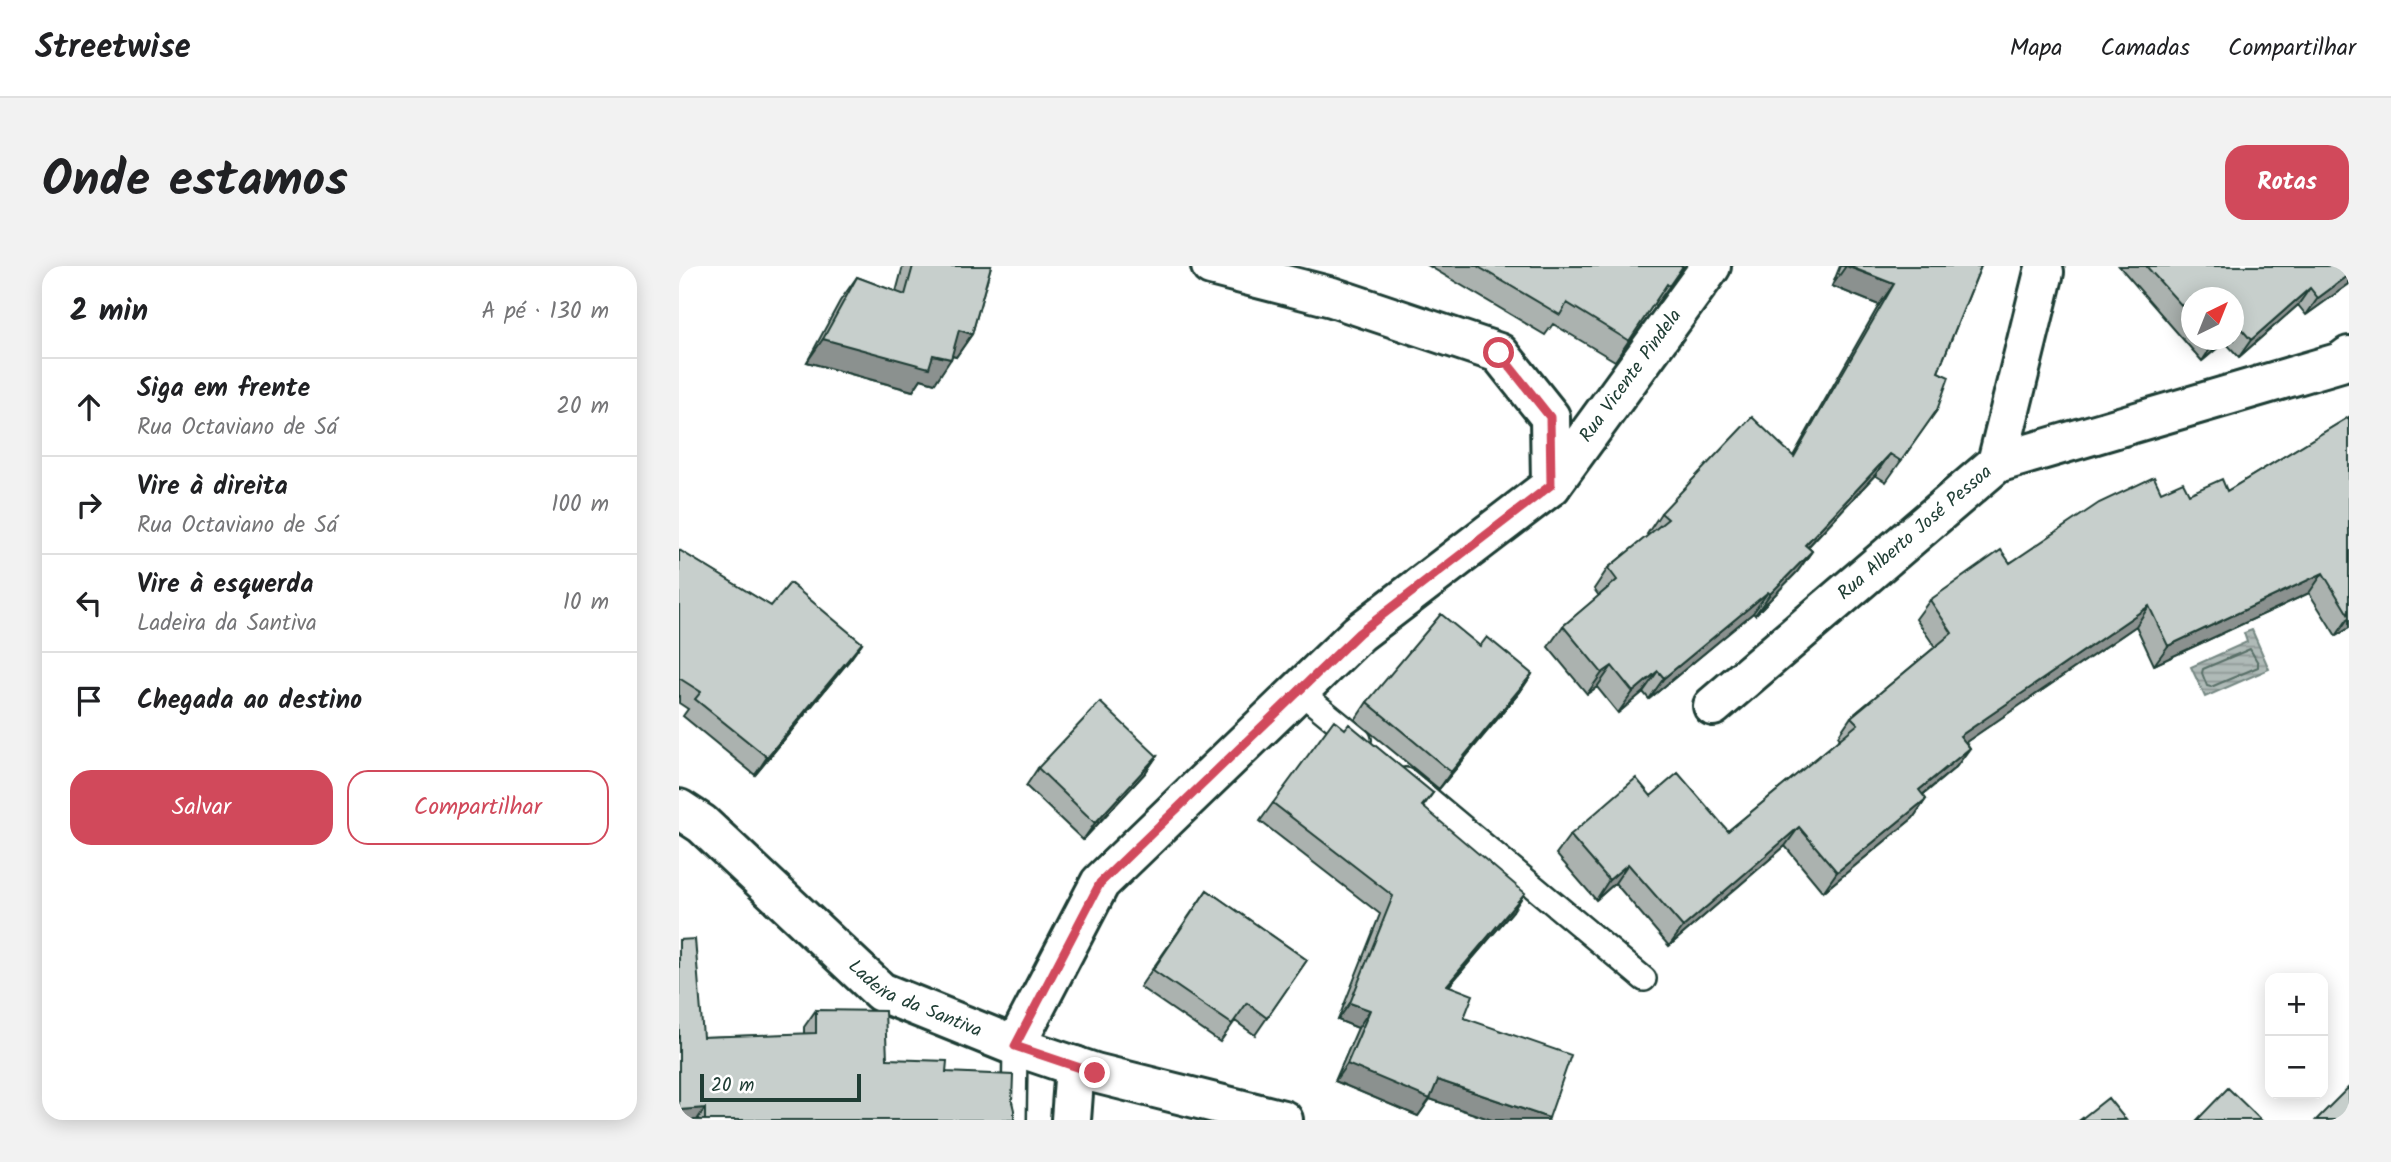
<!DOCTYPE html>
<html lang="pt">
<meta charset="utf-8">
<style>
:root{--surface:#fff;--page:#f2f2f2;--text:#202124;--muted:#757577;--line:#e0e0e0;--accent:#d1495b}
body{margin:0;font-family:Kalam,sans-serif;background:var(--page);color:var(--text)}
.controls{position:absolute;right:21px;bottom:21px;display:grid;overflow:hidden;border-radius:14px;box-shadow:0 4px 18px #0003}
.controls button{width:63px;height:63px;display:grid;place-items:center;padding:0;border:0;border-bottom:2px solid var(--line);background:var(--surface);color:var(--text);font:35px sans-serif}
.compass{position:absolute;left:1502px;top:21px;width:63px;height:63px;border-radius:50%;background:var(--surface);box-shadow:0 4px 18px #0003;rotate:43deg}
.scale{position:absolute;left:21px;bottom:18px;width:161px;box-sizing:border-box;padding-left:7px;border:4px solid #1f3d34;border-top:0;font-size:19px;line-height:24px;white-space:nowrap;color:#1f3d34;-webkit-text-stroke:5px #fff;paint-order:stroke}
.stop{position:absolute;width:21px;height:21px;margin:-16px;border:5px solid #d1495b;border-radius:50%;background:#fff}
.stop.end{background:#d1495b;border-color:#fff;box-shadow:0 2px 7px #0008}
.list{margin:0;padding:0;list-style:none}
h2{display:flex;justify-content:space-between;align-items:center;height:91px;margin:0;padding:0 28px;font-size:30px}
h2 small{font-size:23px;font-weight:400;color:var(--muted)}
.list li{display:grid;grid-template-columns:46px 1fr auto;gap:21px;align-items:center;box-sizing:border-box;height:98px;padding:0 28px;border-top:2px solid var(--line)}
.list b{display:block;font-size:26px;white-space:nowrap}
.list p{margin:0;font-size:23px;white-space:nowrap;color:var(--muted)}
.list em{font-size:23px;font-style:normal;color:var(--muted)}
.actions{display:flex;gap:14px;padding:21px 28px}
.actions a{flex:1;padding:16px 0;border:2px solid var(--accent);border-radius:21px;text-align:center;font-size:24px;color:var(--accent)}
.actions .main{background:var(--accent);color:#fff}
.icon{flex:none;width:38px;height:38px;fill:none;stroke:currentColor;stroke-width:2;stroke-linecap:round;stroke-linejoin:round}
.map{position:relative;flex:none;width:1670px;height:854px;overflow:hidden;border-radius:21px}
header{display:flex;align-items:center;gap:42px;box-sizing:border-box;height:98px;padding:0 35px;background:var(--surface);border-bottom:2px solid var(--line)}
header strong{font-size:33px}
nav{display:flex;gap:38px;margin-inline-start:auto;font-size:24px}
.intro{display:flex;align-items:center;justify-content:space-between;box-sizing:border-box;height:168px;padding:0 42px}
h1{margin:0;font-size:49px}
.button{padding:18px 32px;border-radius:21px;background:var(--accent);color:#fff;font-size:24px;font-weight:700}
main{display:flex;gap:42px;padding:0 42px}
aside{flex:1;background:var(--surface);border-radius:21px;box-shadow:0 4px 18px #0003}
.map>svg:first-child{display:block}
.water{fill:url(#water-rules);stroke:#758883;stroke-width:2}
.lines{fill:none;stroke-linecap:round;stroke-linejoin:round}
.shore{stroke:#596f68;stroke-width:2}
.lane-casing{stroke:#1f3d34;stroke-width:28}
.street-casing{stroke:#1f3d34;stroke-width:44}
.lane{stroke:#fff;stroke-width:23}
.street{stroke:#fff;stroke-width:38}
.wall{fill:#abb2af;stroke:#1f3d34;stroke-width:2;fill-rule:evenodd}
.shaded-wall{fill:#8b918f;stroke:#1f3d34;stroke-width:2}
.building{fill:#c7cfcc;stroke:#1f3d34;stroke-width:2}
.route{stroke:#d1495b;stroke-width:9}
.labels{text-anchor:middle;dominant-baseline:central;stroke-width:6;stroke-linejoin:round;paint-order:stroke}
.street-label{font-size:19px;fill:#1f3d34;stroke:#fff}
</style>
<header>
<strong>Streetwise</strong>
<nav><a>Mapa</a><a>Camadas</a><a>Compartilhar</a></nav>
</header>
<div class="intro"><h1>Onde estamos</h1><a class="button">Rotas</a></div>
<main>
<aside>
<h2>2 min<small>A pé · 130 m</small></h2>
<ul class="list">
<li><svg class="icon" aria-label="ahead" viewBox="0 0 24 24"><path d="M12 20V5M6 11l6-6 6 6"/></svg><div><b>Siga em frente</b><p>Rua Octaviano de Sá</p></div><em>20 m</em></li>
<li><svg class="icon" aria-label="right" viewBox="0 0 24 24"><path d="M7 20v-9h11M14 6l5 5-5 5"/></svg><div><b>Vire à direita</b><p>Rua Octaviano de Sá</p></div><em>100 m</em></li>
<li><svg class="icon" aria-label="left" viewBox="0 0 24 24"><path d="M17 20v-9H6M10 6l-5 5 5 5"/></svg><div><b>Vire à esquerda</b><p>Ladeira da Santiva</p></div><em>10 m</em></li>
<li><svg class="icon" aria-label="arrive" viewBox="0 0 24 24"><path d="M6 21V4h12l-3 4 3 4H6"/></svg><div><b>Chegada ao destino</b></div></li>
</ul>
<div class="actions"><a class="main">Salvar</a><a>Compartilhar</a></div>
</aside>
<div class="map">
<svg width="1670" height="854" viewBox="0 0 1670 854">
<defs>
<pattern id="water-rules" width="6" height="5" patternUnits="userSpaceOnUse" patternTransform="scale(1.75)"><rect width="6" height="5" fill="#afbab7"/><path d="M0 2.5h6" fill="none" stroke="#8e9896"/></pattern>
</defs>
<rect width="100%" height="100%" fill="#fff"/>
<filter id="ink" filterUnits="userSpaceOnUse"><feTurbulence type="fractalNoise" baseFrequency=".0143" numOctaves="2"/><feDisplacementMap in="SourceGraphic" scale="14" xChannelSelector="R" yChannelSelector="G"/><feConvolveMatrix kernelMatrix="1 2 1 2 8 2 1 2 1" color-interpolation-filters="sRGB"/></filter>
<g filter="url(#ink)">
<path class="water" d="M 1573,364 L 1590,403 L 1526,431 L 1512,401 L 1568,376 L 1565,367 Z"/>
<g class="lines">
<path class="shore" d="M 1571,383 L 1579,397 L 1579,401 L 1532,421 L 1528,420 L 1523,407 L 1524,403 Z"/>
<defs>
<path id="lane" d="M 620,425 L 680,474
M 727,514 L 965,713
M 335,854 L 336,780"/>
<g id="street">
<path d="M 1318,197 L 1365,6"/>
<path id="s1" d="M 872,220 L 1032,0"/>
<path id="s2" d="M 1034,440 L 1318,197 L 1662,96 L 1670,90"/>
<path id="s3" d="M 0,543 L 23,558 L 202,726 L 336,780 L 416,807 L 604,854"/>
<path d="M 336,780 L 421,617 L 680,367 L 872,220 L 871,151 L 820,87 L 653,31 L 532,0"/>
<path d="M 392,854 L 396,800"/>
</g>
</defs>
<use href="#lane" class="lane-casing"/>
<use href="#street" class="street-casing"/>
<use href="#lane" class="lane"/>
<use href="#street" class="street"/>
</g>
<path class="wall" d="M 224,0 L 312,0 L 293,68 L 277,91 L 273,90 L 256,117 L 242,113 L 234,125 L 128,96 L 161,35 L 178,11 L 217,26 Z
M 750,0 L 1005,0 L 976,40 L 974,39 L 936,95 L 874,58 L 866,69 Z
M 1161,0 L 1302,0 L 1259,106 L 1258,144 L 1207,216 L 1196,209 L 1129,281 L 1133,285 L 1118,306 L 1076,349 L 1074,347 L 970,433 L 964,426 L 939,447 L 918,421 L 908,428 L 869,381 L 884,360 L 920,330 L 915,323 L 929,302 L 970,269 L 968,268 L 982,247 L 1114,190 L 1200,39 L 1153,20 Z
M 1440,0 L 1670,0 L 1670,18 L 1627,49 L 1619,39 L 1560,91 L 1546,76 L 1523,95 ZM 1513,32 L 1555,32 L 1555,74 L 1513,74 Z
M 1670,151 L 1670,362 L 1657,370 L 1630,327 L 1475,399 L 1457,360 L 1287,476 L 1291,482 L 1277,501 L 1244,529 L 1247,533 L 1234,552 L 1144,626 L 1106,580 L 990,680 L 936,617 L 917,634 L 877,588 L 891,569 L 972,530 L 1049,565 L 1161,473 L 1159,470 L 1172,451 L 1256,381 L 1237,353 L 1251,334 L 1482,226 L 1510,228 L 1548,225 Z
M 0,284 L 92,340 L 183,377 L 170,395 L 76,509 L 4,450 L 9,443 L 0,437 Z
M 801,380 L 853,408 L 841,426 L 760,523 L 676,454 L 688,436 Z
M 478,490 L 466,507 L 404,574 L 347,520 L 359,502 Z
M 754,527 L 744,541 L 834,645 L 770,720 L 785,752 L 869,854 L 813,854 L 751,833 L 739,850 L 656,815 L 679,762 L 659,754 L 701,648 L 581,555 L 594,537 Z
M 528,624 L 628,694 L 576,769 L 556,755 L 541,776 L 461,721 Z
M 137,744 L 208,793 L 267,806 L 333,836 L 335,854 L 0,854 L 24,771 L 125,768 L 125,761 Z"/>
<path class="shaded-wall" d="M 1167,0 L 1215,18 L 1200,39 L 1153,20 Z
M 1670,9 L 1670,18 L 1627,49 L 1639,32 Z
M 1631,22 L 1619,39 L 1560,91 L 1572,74 Z
M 280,64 L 293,68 L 277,91 L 264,87 Z
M 144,73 L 254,89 L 272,93 L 256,117 L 242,113 L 234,125 L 128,96 Z
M 1540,74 L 1547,74 L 1523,95 L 1535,77 Z
M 1211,188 L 1196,209 L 1111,300 L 1126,279 Z
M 1133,285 L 1118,306 L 1076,349 L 1091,328 Z
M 1644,307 L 1630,327 L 1475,399 L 1489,380 Z
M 1089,326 L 1074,347 L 970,433 L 985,412 Z
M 1470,340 L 1457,360 L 1268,489 L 1281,470 Z
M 1670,351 L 1670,362 L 1657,370 Z
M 183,377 L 170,395 L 76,509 L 88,491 Z
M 933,400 L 918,421 L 908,428 L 923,407 Z
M 979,405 L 964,426 L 939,447 L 954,426 Z
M 853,408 L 841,426 L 760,523 L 772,506 Z
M 1291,482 L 1277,501 L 1226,543 L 1240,524 Z
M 478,490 L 466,507 L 404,574 L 416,557 Z
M 1247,533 L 1234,552 L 1144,626 L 1158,606 Z
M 1120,561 L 1106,580 L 990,680 L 1004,661 Z
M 949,598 L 936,617 L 917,634 L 930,614 Z
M 846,627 L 834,645 L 756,736 L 768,719 Z
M 671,737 L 691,744 L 679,762 L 659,754 Z
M 668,798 L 759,814 L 870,852 L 869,854 L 813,854 L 751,833 L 739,850 L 656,815 Z
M 26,842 L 18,854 L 0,854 L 0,844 Z"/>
<path class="building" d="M 234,0 L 312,0 L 293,68 L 280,64 L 272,93 L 254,89 L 250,102 L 144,73 L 178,11 L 226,29 Z
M 798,0 L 1004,0 L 990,20 L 988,18 L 950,75 L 888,37 L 881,49 Z
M 1169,0 L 1302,0 L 1259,106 L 1270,111 L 1258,144 L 1222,195 L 1211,188 L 1126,279 L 1133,285 L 1091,328 L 1089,326 L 985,412 L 979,405 L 954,426 L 933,400 L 923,407 L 884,360 L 938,314 L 929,302 L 989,253 L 982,247 L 1073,151 L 1115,191 L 1215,18 Z
M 1467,0 L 1670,0 L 1670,9 L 1639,32 L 1631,22 L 1572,74 L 1558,58 L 1555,61 L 1555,32 L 1513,32 L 1513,51 Z
M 1532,74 L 1540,74 L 1535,77 Z
M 1670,151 L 1670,350 L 1644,307 L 1489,380 L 1470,340 L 1281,470 L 1291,482 L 1240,524 L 1247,533 L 1158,606 L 1120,561 L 1004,661 L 949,598 L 930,614 L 891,569 L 957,512 L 972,530 L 999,507 L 1049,565 L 1179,458 L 1172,451 L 1273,367 L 1251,334 L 1322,284 L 1331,297 L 1420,237 L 1475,211 L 1482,226 L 1504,216 L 1510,228 L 1543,213 L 1548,225 Z
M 0,284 L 92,340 L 111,317 L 183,377 L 88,491 L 16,433 L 22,426 L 0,412 Z
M 762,348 L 801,380 L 808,371 L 853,408 L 772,506 L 688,436 Z
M 421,436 L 478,490 L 416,557 L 359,502 Z
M 655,454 L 666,463 L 670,458 L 754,527 L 743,540 L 846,627 L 768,719 L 794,729 L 785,752 L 892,789 L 870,852 L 759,814 L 751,833 L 668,798 L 691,744 L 671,737 L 714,630 L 594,537 Z
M 528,624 L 628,694 L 588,752 L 568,737 L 553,758 L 474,704 Z
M 16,673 L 24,771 L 137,767 L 137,744 L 206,745 L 208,793 L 268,795 L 267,806 L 334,809 L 333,836 L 335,844 L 335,854 L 26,854 L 26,842 L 0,844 L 0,674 Z
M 1549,822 L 1582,854 L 1518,854 Z
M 1669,822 L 1670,824 L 1670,854 L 1637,854 Z
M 1429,832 L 1447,854 L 1401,854 Z"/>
</g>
<g class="lines" filter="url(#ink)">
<path class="route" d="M 416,807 L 336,780 L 421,617 L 680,367 L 872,219 L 871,151 L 820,87"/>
</g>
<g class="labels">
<g class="street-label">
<text stroke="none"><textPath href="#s1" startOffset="136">Rua Vicente Pindela</textPath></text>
<text stroke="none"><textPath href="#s2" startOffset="266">Rua Alberto José Pessoa</textPath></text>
<text stroke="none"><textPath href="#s3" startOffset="306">Ladeira da Santiva</textPath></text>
</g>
</g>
</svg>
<div class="controls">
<button>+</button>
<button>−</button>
</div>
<svg class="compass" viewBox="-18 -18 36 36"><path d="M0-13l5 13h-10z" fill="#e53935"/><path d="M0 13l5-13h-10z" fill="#757577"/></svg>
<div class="scale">20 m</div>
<div class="stop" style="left:820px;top:87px"></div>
<div class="stop end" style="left:416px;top:807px"></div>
</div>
</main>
